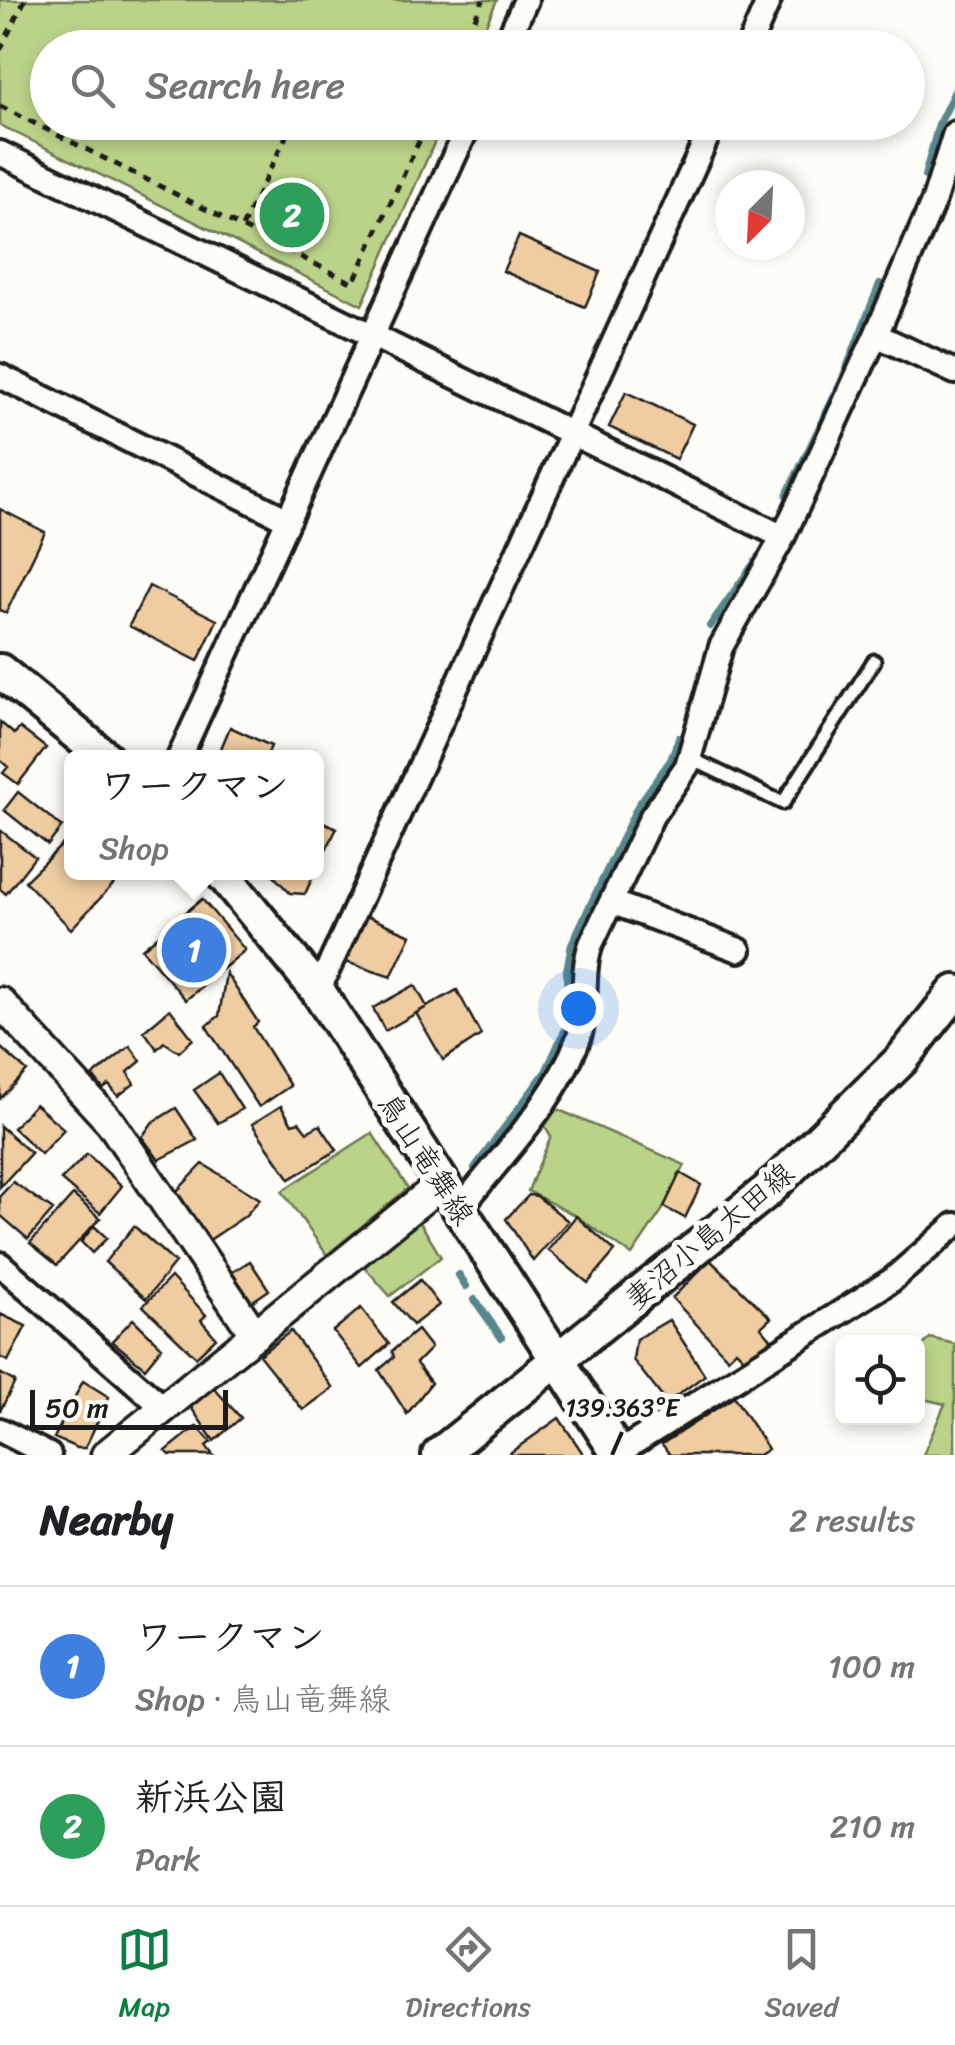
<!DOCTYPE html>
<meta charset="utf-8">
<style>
:root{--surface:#fff;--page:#f2f2f2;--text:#202124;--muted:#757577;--line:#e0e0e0;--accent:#0b8043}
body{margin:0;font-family:Sriracha,"Klee One",sans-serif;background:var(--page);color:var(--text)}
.controls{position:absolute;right:30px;bottom:30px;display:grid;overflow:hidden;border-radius:15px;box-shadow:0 5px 15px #0003}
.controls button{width:90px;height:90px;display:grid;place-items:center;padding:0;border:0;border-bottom:2px solid var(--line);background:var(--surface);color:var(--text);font:50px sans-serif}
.compass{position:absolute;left:715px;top:170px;width:90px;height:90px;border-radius:50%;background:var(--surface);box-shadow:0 5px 15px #0003;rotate:204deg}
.scale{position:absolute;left:30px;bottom:25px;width:198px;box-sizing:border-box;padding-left:10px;border:5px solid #1c1c1c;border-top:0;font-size:28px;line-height:35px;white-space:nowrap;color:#1c1c1c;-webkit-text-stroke:8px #fdfcf7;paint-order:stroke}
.you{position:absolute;left:578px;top:1008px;width:35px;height:35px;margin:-25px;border:8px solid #fff;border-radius:50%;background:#1a73e8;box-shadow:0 0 0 15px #1a73e833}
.badge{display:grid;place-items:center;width:65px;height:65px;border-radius:50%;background:var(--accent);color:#fff;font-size:32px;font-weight:700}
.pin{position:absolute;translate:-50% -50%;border:5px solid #fff;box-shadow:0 2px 10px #0006}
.popup{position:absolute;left:64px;top:750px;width:260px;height:130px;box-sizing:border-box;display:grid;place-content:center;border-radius:15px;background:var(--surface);filter:drop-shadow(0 2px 8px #0005);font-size:32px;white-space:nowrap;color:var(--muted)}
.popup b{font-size:38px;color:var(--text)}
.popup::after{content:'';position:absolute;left:50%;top:100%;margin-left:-20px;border:20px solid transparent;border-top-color:var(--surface)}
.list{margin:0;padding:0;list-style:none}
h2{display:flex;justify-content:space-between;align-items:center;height:130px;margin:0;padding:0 40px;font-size:42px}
h2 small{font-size:32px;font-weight:400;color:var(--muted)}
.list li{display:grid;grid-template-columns:65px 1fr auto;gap:30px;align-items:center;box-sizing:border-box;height:160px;padding:0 40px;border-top:2px solid var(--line)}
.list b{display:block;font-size:38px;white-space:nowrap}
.list p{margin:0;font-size:32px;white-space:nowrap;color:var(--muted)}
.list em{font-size:32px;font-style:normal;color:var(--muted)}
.icon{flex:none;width:55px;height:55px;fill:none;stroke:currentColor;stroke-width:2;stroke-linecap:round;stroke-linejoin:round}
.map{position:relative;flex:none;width:955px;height:1455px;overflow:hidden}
.search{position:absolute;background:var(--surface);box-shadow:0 5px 15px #0003;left:30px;right:30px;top:30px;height:110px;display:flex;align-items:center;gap:25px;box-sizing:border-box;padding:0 35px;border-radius:55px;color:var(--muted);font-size:38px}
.sheet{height:450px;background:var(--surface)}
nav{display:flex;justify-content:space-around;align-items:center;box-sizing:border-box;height:140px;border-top:2px solid var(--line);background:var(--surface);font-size:28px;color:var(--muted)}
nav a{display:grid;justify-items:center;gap:5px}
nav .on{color:var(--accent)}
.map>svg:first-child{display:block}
.green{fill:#bbd389;stroke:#6c7852;stroke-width:2.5}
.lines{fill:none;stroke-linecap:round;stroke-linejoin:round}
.stream{stroke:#57878d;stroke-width:8}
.building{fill:#f0cda1;stroke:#1c1c1c;stroke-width:2.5}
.service-casing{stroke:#1c1c1c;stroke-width:19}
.minor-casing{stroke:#1c1c1c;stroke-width:30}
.tertiary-casing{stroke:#1c1c1c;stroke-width:35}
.secondary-casing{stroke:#1c1c1c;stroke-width:40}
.path{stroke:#1c1c1c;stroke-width:5;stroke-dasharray:8 8;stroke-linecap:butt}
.service{stroke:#fdfcf7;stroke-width:11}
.minor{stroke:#fdfcf7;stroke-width:22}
.tertiary{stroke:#fdfcf7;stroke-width:28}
.secondary{stroke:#fdfcf7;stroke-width:32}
.ticks{fill:none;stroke:#1c1c1c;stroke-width:4}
.labels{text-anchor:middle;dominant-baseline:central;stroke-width:10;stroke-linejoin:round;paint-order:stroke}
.street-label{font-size:30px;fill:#1c1c1c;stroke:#fdfcf7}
.ticks-label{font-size:25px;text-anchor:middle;fill:#1c1c1c;stroke:#fdfcf7;stroke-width:10;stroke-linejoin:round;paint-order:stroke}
</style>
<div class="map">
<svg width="955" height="1455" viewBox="0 0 955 1455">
<rect width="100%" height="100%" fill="#fdfcf7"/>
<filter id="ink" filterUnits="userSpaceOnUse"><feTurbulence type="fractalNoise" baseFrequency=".01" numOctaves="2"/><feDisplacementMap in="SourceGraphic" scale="20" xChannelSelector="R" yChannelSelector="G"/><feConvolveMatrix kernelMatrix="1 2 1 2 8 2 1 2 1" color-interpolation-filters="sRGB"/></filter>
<g filter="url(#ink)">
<path class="green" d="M 0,0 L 497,0 L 476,47 L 48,48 L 48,122 L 443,123 L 362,305 L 0,125 Z
M 550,1106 L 685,1165 L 661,1212 L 632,1255 L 576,1216 L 528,1191 L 551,1136 L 540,1118 Z
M 372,1133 L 408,1188 L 327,1255 L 282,1191 Z
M 418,1219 L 441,1257 L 390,1296 L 361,1263 Z
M 930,1338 L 955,1344 L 955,1455 L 923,1455 L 945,1404 L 918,1398 L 918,1351 Z"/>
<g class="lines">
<path class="stream" d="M 925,176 L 939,124 L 955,91
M 787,495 L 841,383 L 880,284
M 710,626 L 761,554
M 475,1168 L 546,1072 L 568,1024 L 567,970 L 572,944 L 638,806 L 671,760 L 679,738
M 459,1275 L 466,1286
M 475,1300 L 501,1337"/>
</g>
<path class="building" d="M 519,236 L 600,272 L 585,307 L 503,271 Z
M 626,392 L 693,424 L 676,459 L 609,427 Z
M 0,509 L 45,532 L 6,613 L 0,610 Z
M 149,586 L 217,620 L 198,661 L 129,626 Z
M 0,722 L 14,734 L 20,728 L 46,748 L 18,784 L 3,773 L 8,767 L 0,760 Z
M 230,727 L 271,746 L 266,758 L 217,758 Z
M 18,792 L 62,827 L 48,845 L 4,810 Z
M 316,819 L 337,828 L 316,870 Z
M 0,830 L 35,857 L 6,894 L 0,889 Z
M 71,836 L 71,872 L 125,872 L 71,929 L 25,881 Z
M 270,872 L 315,872 L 305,894 L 290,893 Z
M 202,899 L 245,950 L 186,1000 L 142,949 Z
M 357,912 L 411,935 L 391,977 L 337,959 Z
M 226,973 L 258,1022 L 253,1027 L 290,1086 L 259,1107 L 206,1026 L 219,1016 Z
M 415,985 L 427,1007 L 385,1031 L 373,1008 Z
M 457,990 L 481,1035 L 443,1060 L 416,1013 Z
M 170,1009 L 193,1039 L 179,1052 L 164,1042 L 157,1049 L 144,1031 Z
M 130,1046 L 141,1061 L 128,1072 L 134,1084 L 118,1096 L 109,1085 L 103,1089 L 93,1076 Z
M 0,1047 L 27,1071 L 0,1099 Z
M 219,1073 L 242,1109 L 218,1123 L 194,1090 Z
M 35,1104 L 64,1129 L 41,1154 L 13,1128 Z
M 281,1106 L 292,1124 L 299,1122 L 307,1132 L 320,1125 L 337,1150 L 290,1179 L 252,1124 Z
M 176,1108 L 197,1140 L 159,1160 L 142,1137 L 152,1123 Z
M 0,1126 L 31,1153 L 0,1187 Z
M 87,1154 L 122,1186 L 100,1213 L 61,1180 Z
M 203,1164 L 260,1199 L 245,1216 L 208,1241 L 176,1192 Z
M 680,1173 L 701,1185 L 685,1218 L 664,1207 Z
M 13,1182 L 53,1210 L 28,1239 L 0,1215 L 0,1196 Z
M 73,1195 L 100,1218 L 57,1265 L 30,1243 Z
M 529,1195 L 537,1196 L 568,1221 L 533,1261 L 506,1219 Z
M 576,1216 L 615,1251 L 588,1283 L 548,1250 Z
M 94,1226 L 107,1238 L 92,1253 L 81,1242 Z
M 134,1226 L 175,1263 L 146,1299 L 105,1262 Z
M 710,1260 L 771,1318 L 761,1327 L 772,1340 L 748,1362 L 736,1350 L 728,1358 L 672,1298 Z
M 250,1261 L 269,1290 L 250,1303 L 231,1273 Z
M 171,1277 L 206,1315 L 201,1320 L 216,1338 L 196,1357 L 143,1306 Z
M 420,1280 L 439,1305 L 413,1325 L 393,1302 Z
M 361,1308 L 389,1344 L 362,1368 L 333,1331 Z
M 0,1314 L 26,1326 L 8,1361 L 0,1357 Z
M 133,1319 L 162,1347 L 145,1368 L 112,1341 Z
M 669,1320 L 705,1375 L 667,1403 L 633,1360 L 636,1339 Z
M 417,1330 L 431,1348 L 416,1363 L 431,1383 L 407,1414 L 379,1370 L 394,1357 L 392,1351 Z
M 291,1331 L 333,1388 L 303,1410 L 259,1355 Z
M 0,1373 L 15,1382 L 0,1411 Z
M 83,1381 L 109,1397 L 85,1448 L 77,1448 L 54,1438 Z
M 213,1387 L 241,1418 L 214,1441 L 190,1406 Z
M 734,1397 L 768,1449 L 759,1455 L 670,1455 L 662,1444 Z
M 559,1418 L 584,1455 L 507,1455 Z
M 197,1426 L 211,1442 L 206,1446 L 213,1455 L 170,1455 L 166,1451 Z"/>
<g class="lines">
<defs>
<path id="service" d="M 690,758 L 783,803 L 874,661"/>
<path id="minor" d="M 504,48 L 526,0
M 748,48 L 769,0
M 0,153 L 783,537
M 876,335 L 955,372
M 0,376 L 286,519
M 179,758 L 470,122
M 611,902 L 739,950
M 318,991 L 714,122
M 459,1210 C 501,1156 555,1103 579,1037 C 589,1007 580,974 591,944 L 652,816 L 687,766 L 721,647 L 783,537 L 876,335 L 934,200 L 955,133
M 0,1264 L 165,1409
M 0,1430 L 49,1455
M 618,1453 L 892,1280 L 955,1225"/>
<path id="tertiary" d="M 0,1002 L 111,1123 L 255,1335
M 106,1455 L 441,1184"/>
<path id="secondary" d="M 0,671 L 106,758
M 221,872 L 318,991 L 619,1455
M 439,1455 L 767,1191 L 902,1059 L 955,992"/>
</defs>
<use href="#service" class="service-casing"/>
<use href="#minor" class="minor-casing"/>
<use href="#tertiary" class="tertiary-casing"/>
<use href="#secondary" class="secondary-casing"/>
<path class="path" d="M 462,48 L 483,0
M 0,50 L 25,0
M 0,106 L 353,283 L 428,122
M 242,227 L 293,122"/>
<use href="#service" class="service"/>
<use href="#minor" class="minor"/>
<use href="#tertiary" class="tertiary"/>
<use href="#secondary" class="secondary"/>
</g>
</g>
<path class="ticks" d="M 612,1455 L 622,1432"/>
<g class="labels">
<g class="street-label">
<text transform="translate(426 1159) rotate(57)">鳥山竜舞線</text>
<text transform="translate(709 1236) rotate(-40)">妻沼小島太田線</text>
</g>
</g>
<g class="ticks-label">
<text x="622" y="1416">139.363°E</text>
</g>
</svg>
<div class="controls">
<button><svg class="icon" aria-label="locate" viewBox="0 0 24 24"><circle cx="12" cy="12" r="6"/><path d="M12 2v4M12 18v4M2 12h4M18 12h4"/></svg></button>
</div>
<svg class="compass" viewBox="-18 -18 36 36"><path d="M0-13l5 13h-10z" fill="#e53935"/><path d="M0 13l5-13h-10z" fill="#757577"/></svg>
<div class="scale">50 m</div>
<div class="you"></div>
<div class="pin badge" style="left:194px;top:950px;background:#3f7fe0">1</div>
<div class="popup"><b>ワークマン</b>Shop</div>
<div class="pin badge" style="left:292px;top:215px;background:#2e9e5b">2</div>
<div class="search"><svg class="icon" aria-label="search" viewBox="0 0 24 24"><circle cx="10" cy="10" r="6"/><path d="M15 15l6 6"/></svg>Search here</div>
</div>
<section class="sheet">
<h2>Nearby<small>2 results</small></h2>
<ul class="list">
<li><span class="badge" style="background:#3f7fe0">1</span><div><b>ワークマン</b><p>Shop · 鳥山竜舞線</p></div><em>100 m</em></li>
<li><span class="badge" style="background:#2e9e5b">2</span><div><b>新浜公園</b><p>Park</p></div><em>210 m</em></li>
</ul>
</section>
<nav>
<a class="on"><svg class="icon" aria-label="map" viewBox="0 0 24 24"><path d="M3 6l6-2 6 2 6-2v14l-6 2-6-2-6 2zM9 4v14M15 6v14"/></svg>Map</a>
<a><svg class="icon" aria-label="directions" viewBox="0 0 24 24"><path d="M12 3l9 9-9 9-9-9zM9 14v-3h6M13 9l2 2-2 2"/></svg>Directions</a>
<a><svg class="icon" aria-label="saved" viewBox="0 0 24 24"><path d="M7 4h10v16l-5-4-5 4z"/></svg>Saved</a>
</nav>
